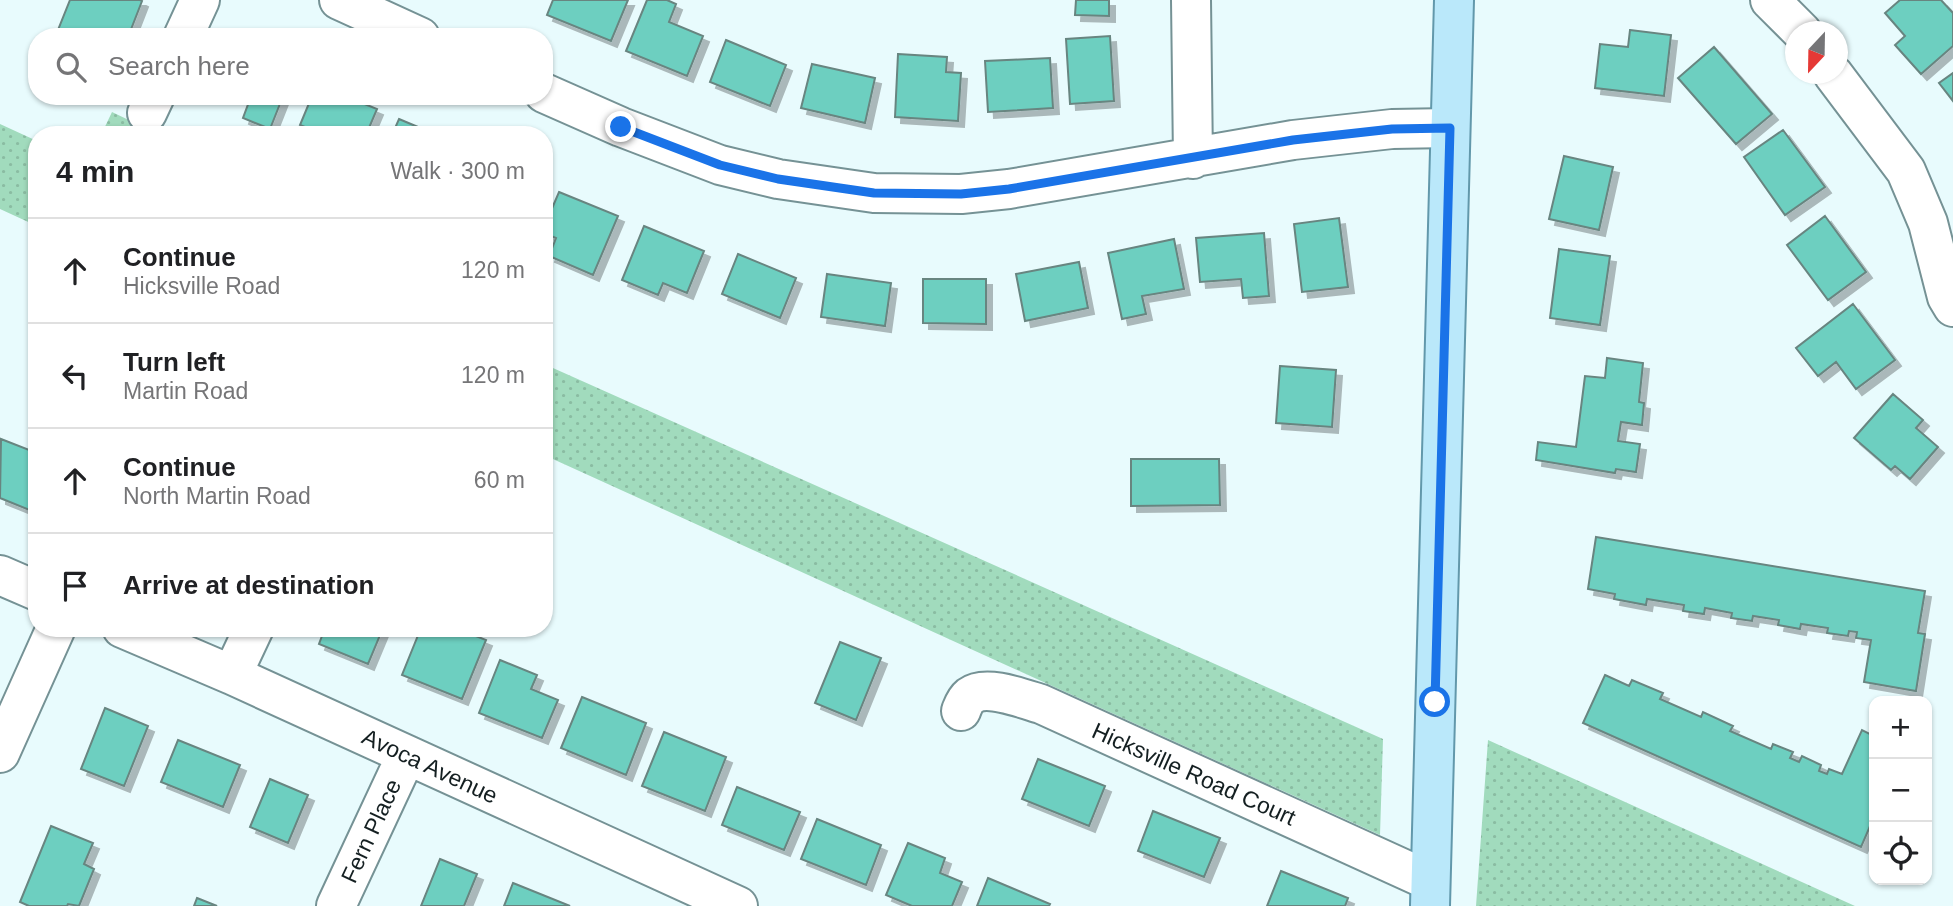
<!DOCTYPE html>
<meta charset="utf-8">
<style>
:root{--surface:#fff;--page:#f2f2f2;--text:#202124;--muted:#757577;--line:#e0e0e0}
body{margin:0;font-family:Helvetica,sans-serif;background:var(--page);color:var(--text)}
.controls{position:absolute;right:21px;bottom:21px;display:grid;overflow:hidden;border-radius:14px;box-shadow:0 2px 5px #0004}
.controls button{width:63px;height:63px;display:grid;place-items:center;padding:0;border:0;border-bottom:2px solid var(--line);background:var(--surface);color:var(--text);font:35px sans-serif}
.compass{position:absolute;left:1785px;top:21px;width:63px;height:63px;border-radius:50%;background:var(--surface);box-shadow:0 2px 5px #0004;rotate:202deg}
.stop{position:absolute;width:21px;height:21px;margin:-16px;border:5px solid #1a73e8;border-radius:50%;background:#fff}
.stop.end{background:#1a73e8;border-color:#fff;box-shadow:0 2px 7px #0008}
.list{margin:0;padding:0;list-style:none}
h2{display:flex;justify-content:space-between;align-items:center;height:91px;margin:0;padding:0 28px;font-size:30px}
h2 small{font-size:23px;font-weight:400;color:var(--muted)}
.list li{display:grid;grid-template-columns:46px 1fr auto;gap:21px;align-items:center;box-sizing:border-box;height:105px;padding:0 28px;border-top:2px solid var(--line)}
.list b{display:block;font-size:26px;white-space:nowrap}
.list p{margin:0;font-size:23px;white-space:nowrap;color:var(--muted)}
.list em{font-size:23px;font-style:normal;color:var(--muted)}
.icon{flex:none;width:38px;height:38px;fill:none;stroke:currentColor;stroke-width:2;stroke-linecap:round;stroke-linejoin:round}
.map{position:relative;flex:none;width:1953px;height:906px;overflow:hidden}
.search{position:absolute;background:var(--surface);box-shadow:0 2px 5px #0004;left:28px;top:28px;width:525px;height:77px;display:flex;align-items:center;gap:18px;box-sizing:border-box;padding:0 24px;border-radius:28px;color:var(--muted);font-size:26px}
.panel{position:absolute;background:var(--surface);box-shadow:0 2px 5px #0004;left:28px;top:126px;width:525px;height:511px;border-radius:28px}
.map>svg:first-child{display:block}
.grass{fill:url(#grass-dots)}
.building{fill:#6dcfc0;stroke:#688580;stroke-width:2;filter:url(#shadow)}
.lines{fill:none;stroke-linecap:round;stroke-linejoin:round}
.minor-casing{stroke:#759295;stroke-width:42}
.major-casing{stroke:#6298ab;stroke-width:42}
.minor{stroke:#fff;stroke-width:38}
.major{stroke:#bae8fa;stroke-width:38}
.route{stroke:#1a73e8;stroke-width:9}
.labels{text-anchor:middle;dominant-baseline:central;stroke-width:6;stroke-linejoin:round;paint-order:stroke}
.street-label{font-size:23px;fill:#141f21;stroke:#fff}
</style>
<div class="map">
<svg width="1953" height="906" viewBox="0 0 1953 906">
<defs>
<pattern id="grass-dots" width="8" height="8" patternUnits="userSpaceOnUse" patternTransform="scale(1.75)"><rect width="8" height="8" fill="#a1dbbd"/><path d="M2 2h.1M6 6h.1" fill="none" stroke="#8abca2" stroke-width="1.8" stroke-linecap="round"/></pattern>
<filter id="shadow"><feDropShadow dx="6" dy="6" stdDeviation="0" flood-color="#0004"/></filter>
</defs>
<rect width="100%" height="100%" fill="#e8fbfd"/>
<path class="grass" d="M 112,112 L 160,135 L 101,135 Z
M 0,124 L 37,141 L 37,226 L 0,209 Z
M 544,364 L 1383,739 L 1380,835 L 544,455 Z
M 1488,740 L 1855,906 L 1476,906 Z"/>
<path class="building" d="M 70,0 L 140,0 L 142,1 L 128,37 L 61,37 L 56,35 Z
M 553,0 L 628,0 L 611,41 L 547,15 Z
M 647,0 L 667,0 L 676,4 L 669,22 L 703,36 L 687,76 L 626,51 Z
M 1076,0 L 1109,0 L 1109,16 L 1075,15 Z
M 1900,0 L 1941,0 L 1953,13 L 1953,46 L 1921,74 L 1895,45 L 1905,36 L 1885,13 Z
M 1630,30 L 1671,35 L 1664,96 L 1595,88 L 1600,44 L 1628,47 Z
M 1110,36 L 1114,101 L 1070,104 L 1066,39 Z
M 726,40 L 786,65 L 770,106 L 710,82 Z
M 1714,47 L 1772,114 L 1736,144 L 1678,78 Z
M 898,54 L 947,57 L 946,72 L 961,73 L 958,121 L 895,117 Z
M 1050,58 L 1053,108 L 988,112 L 985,61 Z
M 812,64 L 875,78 L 865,123 L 801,108 Z
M 1953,73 L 1953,101 L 1939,83 Z
M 243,96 L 283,96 L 270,129 L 243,118 L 250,99 Z
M 312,96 L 345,96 L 377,109 L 366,135 L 324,135 L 300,125 Z
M 399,119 L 437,135 L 392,135 Z
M 1783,130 L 1825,187 L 1785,215 L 1744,157 Z
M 1564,156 L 1613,167 L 1599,230 L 1549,219 Z
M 559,192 L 618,216 L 593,275 L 549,256 L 556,238 L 544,233 L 544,227 Z
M 1825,216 L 1866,272 L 1828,300 L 1787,245 Z
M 1339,218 L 1348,287 L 1302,292 L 1294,224 Z
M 644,226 L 704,251 L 687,293 L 663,283 L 658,295 L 622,280 Z
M 1264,233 L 1269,296 L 1243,298 L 1241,279 L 1200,282 L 1196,238 Z
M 1174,239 L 1184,289 L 1142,296 L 1146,314 L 1122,319 L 1108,253 Z
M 1559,249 L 1610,256 L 1600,325 L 1550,318 Z
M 738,254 L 796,278 L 780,318 L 722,294 Z
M 1079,262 L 1088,308 L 1025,321 L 1016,274 Z
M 827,274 L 891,283 L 885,326 L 821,317 Z
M 923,279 L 986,279 L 986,324 L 923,323 Z
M 1853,304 L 1895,360 L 1856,389 L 1836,362 L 1818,376 L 1796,348 Z
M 1607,358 L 1643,363 L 1639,402 L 1644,403 L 1642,425 L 1621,422 L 1618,441 L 1640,444 L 1636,472 L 1616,469 L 1615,473 L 1536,460 L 1538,442 L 1576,447 L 1585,376 L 1605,378 Z
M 1280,366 L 1336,370 L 1332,427 L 1276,423 Z
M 1893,394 L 1923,420 L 1916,428 L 1938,447 L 1910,479 L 1895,466 L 1891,470 L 1854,438 Z
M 1,439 L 37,453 L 32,468 L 37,470 L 37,513 L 0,498 Z
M 1131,459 L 1219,459 L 1220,505 L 1131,506 Z
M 1596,537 L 1925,591 L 1918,633 L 1925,634 L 1916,691 L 1864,682 L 1871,640 L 1856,638 L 1857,632 L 1849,631 L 1848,636 L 1827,633 L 1828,628 L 1801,624 L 1800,629 L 1778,625 L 1779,620 L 1753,616 L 1752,621 L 1731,618 L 1732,613 L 1705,608 L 1704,614 L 1683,611 L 1684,605 L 1647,599 L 1646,605 L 1614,599 L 1615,594 L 1588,589 Z
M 325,628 L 383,628 L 368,664 L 319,644 Z
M 421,628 L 456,628 L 486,640 L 462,699 L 402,675 Z
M 840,642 L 881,658 L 856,720 L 815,703 Z
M 500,660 L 537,675 L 531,689 L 558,700 L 542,738 L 479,713 Z
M 1605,675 L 1629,686 L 1632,680 L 1663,693 L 1660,699 L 1701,717 L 1703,712 L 1733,726 L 1730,731 L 1771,749 L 1773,744 L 1793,752 L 1790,758 L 1799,762 L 1802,756 L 1821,765 L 1819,771 L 1827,774 L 1829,769 L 1842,774 L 1862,730 L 1874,736 L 1874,817 L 1861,847 L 1583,723 Z
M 582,697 L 646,723 L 626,775 L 561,748 Z
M 105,708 L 148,726 L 124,786 L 81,769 Z
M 664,732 L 726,757 L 705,811 L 642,786 Z
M 178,740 L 240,765 L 223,807 L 161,782 Z
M 1038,759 L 1105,786 L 1089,826 L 1022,799 Z
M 270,779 L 308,795 L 288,843 L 250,827 Z
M 737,787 L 800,812 L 784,850 L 722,825 Z
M 1153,811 L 1220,838 L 1204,877 L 1138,851 Z
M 817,819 L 881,845 L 866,885 L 801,859 Z
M 51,826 L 93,843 L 84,864 L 94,869 L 79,906 L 68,904 L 67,906 L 29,906 L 20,902 Z
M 908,843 L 945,858 L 940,873 L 962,882 L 952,906 L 912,906 L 886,895 Z
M 440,859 L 477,874 L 464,906 L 421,906 Z
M 1281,871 L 1348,898 L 1345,906 L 1267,906 Z
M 988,878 L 1050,904 L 1049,906 L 977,906 Z
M 513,883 L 570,906 L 504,906 Z
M 197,898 L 217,906 L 194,906 Z"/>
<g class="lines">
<defs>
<path id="minor" d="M 339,0 L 420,37
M 1191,0 L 1193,159
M 1770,0 L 1802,32
M 183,37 L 200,0
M 1833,74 L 1906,171 L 1928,223 L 1947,297 L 1953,307
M 544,93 L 621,127 L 720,165 L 778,179 L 874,193 L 961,194 L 1009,189 L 1293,140 L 1392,129 L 1450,128
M 147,113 L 155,96
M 0,575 L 37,591
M 122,628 L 232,675 L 738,906
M 232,675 L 254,628
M 961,711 C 963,706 965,700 970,696 C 986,684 1024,699 1041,704 L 1430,881
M 0,753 L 56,628
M 336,906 L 406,756"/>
<path id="major" d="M 1430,906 L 1454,0"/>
</defs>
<use href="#minor" class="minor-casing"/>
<use href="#major" class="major-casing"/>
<use href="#minor" class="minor"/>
<use href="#major" class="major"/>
</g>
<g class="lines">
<path class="route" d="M 621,127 L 720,165 L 778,179 L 874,193 L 961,194 L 1009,189 L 1293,140 L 1392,129 L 1450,128 L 1435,702"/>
</g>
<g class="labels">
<g class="street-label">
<text transform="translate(430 766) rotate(25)">Avoca Avenue</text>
<text transform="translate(1194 774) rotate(24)">Hicksville Road Court</text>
<text transform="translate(371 831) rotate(-65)">Fern Place</text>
</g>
</g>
</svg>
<div class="controls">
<button>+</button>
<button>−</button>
<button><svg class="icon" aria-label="locate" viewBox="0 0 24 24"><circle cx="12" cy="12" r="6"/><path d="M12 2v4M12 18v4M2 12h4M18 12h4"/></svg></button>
</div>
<svg class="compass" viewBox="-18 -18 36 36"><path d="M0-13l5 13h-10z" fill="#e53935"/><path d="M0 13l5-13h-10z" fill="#757577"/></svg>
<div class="stop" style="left:1435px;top:702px"></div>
<div class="stop end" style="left:621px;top:127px"></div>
<div class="search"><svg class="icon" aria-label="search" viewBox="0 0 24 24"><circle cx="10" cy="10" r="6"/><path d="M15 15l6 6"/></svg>Search here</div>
<section class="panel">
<h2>4 min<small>Walk · 300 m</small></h2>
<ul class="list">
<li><svg class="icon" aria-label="ahead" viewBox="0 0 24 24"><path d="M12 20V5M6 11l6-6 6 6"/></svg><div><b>Continue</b><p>Hicksville Road</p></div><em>120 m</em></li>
<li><svg class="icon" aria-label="left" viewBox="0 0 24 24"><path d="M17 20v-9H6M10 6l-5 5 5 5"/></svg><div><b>Turn left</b><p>Martin Road</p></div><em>120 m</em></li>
<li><svg class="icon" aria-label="ahead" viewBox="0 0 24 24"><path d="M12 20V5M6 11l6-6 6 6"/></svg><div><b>Continue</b><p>North Martin Road</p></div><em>60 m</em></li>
<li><svg class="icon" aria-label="arrive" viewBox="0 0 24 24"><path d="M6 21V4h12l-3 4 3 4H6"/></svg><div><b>Arrive at destination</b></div></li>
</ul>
</section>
</div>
